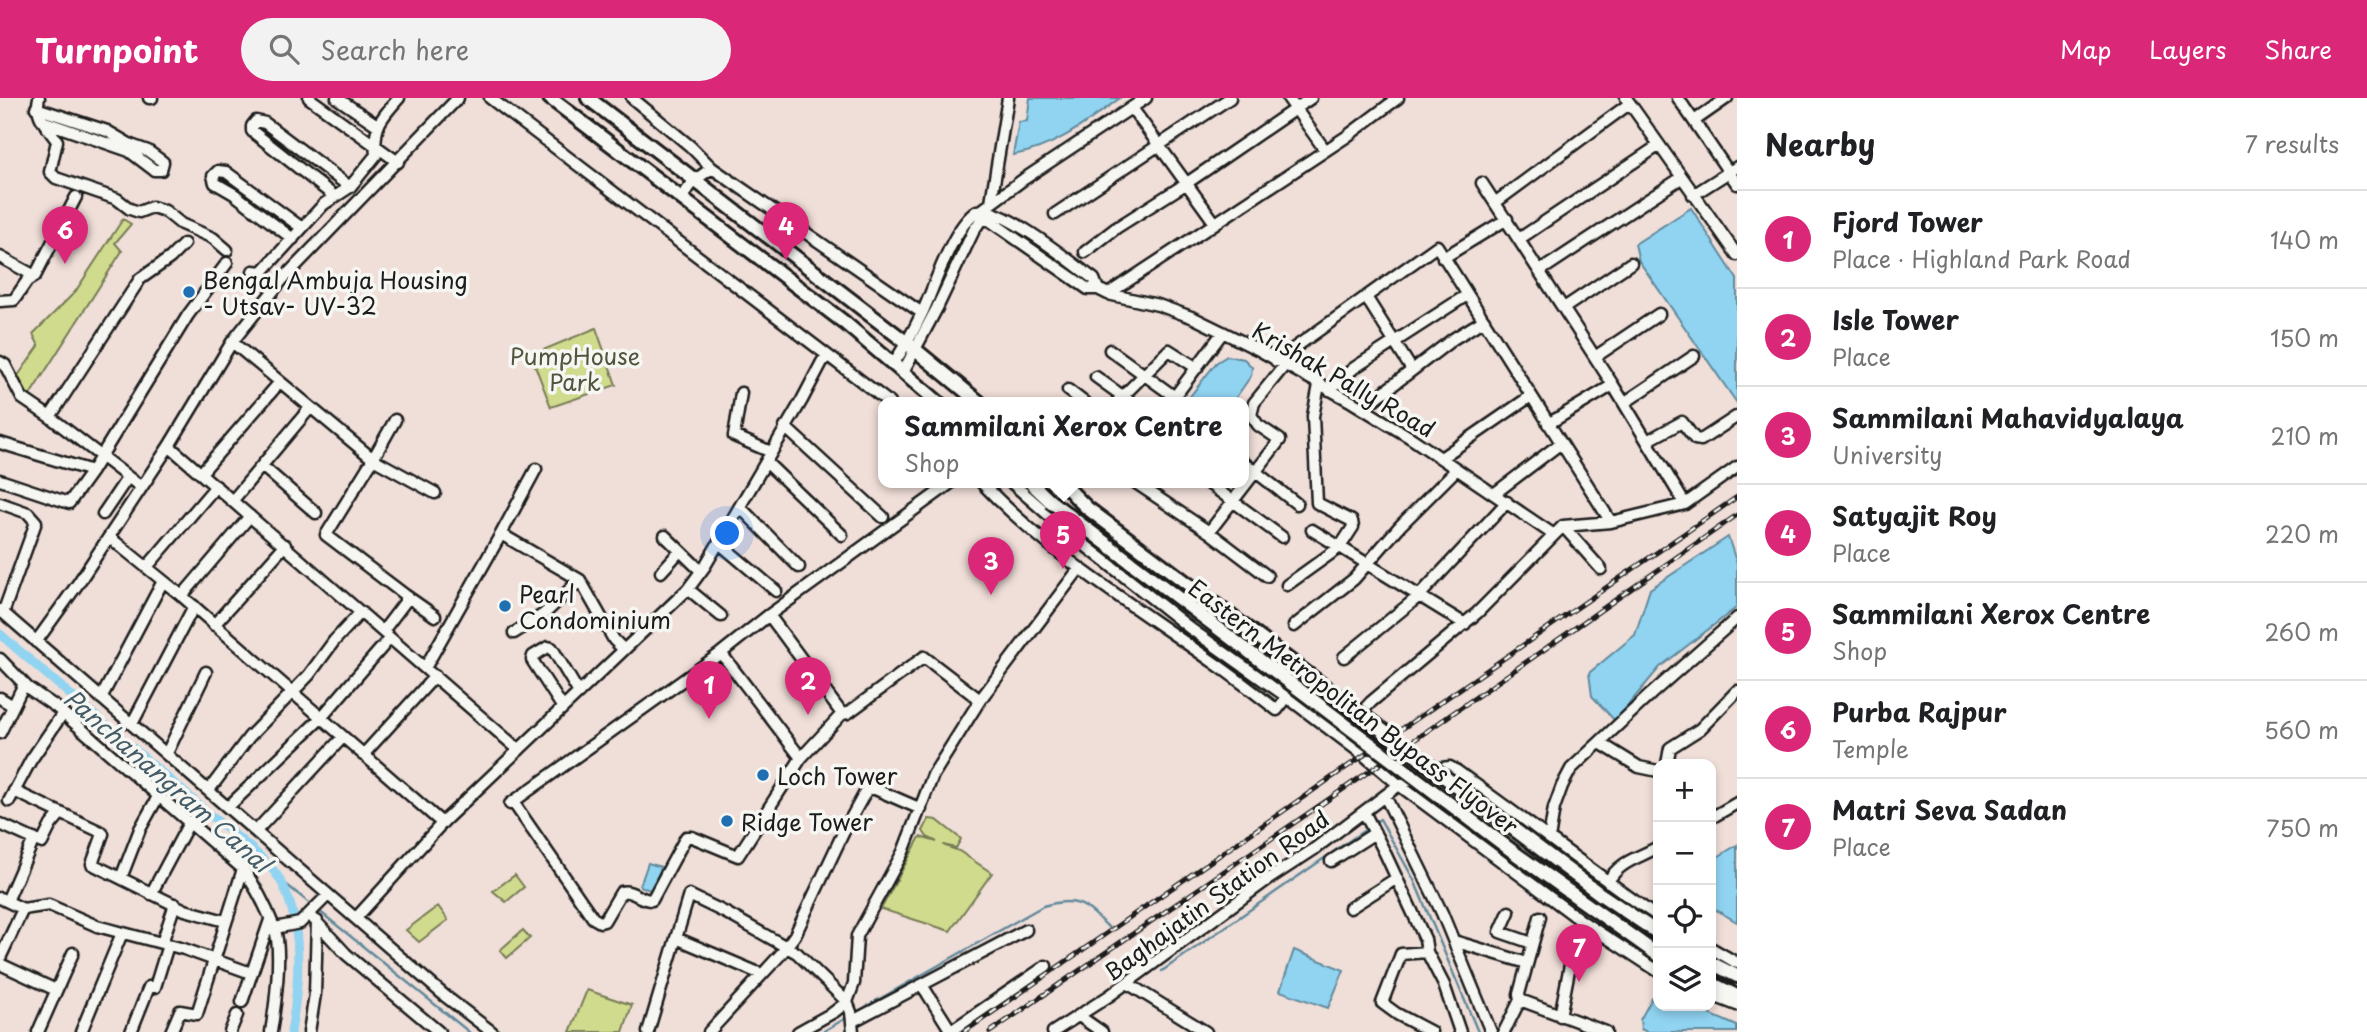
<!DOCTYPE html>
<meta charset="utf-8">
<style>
:root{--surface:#fff;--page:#f2f2f2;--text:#202124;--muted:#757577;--line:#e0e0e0;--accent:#db2777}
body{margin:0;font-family:"Playpen Sans",sans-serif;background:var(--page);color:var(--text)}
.controls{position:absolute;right:21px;bottom:21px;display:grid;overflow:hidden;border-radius:14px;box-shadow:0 4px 10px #0003}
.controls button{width:63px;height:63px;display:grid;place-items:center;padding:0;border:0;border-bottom:2px solid var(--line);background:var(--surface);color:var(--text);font:35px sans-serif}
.you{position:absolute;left:728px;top:436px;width:24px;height:24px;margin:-18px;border:5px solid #fff;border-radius:50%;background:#1a73e8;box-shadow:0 0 0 10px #1a73e833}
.badge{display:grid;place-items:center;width:46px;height:46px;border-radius:50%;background:var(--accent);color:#fff;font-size:23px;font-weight:700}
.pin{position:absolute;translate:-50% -58px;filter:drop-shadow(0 2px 4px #0008)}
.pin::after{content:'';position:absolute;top:37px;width:24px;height:21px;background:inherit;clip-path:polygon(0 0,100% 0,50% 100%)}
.popup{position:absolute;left:878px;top:299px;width:371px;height:91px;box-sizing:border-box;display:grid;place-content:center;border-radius:14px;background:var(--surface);filter:drop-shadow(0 2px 5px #0005);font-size:23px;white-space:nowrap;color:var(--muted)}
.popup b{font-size:26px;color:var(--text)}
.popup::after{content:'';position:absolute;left:50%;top:100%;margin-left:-14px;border:14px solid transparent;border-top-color:var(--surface)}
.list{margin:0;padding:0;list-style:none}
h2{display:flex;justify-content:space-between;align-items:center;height:91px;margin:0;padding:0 28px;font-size:30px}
h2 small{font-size:23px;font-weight:400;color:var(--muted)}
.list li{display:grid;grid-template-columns:46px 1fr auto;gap:21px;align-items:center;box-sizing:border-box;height:98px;padding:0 28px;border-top:2px solid var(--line)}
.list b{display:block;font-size:26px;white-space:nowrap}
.list p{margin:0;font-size:23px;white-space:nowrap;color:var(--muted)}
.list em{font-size:23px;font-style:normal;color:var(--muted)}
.icon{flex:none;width:38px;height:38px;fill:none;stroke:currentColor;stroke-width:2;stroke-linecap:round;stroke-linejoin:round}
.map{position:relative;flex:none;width:1737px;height:934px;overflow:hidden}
header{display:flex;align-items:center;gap:42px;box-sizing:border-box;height:98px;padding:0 35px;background:var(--accent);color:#fff}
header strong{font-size:33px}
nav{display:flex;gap:38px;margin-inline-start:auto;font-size:24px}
.search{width:490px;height:63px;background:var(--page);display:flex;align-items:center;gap:18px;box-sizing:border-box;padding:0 24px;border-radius:38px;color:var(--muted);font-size:26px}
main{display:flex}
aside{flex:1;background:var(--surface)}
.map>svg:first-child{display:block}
.green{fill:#d0db8e;stroke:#767c55;stroke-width:2}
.water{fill:#90d4f2;stroke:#628a9c;stroke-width:2}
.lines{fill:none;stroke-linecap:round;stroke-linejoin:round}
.stream{stroke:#628a9c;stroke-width:2.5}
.canal{stroke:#90d4f2;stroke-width:9}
.minor-casing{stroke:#1c1c1c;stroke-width:15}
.major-casing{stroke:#1c1c1c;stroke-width:18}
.minor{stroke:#f6f6f2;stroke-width:10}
.major{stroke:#f6f6f2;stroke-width:12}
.rail-casing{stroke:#1c1c1c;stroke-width:5}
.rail{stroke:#f6f6f2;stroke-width:2.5;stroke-dasharray:8;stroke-linecap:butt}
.major-bridge-casing{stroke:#1c1c1c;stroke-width:18;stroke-linecap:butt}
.major-bridge{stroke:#f6f6f2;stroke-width:12}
.poi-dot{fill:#1f6fb2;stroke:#f6f6f2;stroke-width:2.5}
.labels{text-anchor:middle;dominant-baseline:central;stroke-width:7;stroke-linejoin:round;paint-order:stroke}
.poi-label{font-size:23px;fill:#1c1c1c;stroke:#f6f6f2;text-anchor:start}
.park-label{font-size:23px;fill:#52553e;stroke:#f6f6f2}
.street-label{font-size:23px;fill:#1c1c1c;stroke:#f6f6f2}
.water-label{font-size:24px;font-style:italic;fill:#455c67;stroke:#f6f6f2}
</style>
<header>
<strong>Turnpoint</strong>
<div class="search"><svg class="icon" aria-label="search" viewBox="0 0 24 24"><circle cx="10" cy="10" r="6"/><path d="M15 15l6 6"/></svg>Search here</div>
<nav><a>Map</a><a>Layers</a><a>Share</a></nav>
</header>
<main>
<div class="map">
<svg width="1737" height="934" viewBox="0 0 1737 934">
<rect width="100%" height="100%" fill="#f0ded8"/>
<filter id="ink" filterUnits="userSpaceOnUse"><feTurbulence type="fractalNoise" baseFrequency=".0143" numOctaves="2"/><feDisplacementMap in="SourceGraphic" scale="14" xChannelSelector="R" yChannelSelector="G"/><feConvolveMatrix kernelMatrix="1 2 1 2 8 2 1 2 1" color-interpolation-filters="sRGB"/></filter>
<g filter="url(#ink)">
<path class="green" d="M 123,121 L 131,126 L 115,145 L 122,153 L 30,297 L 24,293 L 17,279 L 39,248 L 33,236 L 75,194 Z
M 596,230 L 616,287 L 551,309 L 531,257 Z
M 929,721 L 937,722 L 961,741 L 956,750 L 943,747 L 959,753 L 992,775 L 950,833 L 881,811 L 920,739 L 937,744 L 927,739 L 923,733 Z
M 515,777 L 524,789 L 506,804 L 493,793 Z
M 438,808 L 448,822 L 419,844 L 406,832 Z
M 523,832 L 530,840 L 507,860 L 500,852 Z
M 587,892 L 632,907 L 623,934 L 570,934 Z"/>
<path class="water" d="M 1030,0 L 1120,0 C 1086,25 1055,50 1013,57 L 1019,24 L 1027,23 Z
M 1691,110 L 1737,181 L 1737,305 L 1639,163 L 1635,146 Z
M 1227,258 L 1244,261 L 1252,269 L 1251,278 L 1232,305 L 1185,305 L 1216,265 Z
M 1728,439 L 1737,466 L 1737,509 L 1660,569 L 1615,623 L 1592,598 L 1589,575 L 1635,537 L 1650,491 Z
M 1737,747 L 1737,824 L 1711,809 L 1711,763 Z
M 648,765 L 661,769 L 652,793 L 640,788 Z
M 1294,852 L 1344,872 L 1328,910 L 1280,893 Z
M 1652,900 L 1658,900 L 1658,908 L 1691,908 L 1737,928 L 1737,934 L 1647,934 L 1641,931 L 1640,922 Z"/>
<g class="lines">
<path class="stream" d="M 1374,725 L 1380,721 L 1414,782 L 1478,934
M 282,783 L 469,934
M 1126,857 L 1134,865
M 1162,873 L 1369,729
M 853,916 L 1043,808 C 1077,798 1085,806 1108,829
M 822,934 L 848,919"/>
<path class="canal" d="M 0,536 C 71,598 144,659 215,721 C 235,738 272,763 283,787 C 304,831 299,887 291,934"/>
<defs>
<path id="minor" d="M 39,0 C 34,18 47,28 57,43 L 50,74 L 56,80 L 117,101 L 130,111 L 139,114 L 152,109 L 165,113 L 181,126 L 213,140 L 227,152
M 149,0 L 152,0
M 309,0 L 398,64
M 337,0 L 377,27
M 490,0 L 890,305
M 632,0 L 690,48 L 712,70 L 922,215
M 1288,0 L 1325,52
M 1626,0 L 1737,157
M 1678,0 L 1737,86
M 36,10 L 107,33 L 131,47 L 148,53 L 163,64 L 161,72 L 154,72 L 129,53 L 45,24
M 1132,10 L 1215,125
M 1694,23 L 1727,0
M 1482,85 L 1613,287 L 1685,406
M 1693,97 L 1737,69
M 334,98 L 252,33 L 252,28 L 256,23 L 265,25 L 350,89
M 681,100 L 695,82 L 712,70
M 991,104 L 1008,0
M 1496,104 L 1629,6
M 982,112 L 1024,81 L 1146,0
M 1055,116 L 1230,0
M 293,141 L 234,96 L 215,85 L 213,78 L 218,73 L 226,74 L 302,130
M 1519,141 L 1658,48
M 1085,154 L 1116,130 L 1184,87 L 1311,0
M 0,159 L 35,178
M 1443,160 L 1507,121
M 253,173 L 262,174 L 324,106 L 350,89 L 376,57 C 373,29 380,21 399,0
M 1540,173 L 1681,80
M 1108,196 L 1346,39 L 1398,0
M 1366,199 L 1412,272
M 0,203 L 14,202 L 27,183 L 35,178 L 76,99
M 1564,210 L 1631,165
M 232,244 L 373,361 L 326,437 L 405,497 L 405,504 L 383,533
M 1110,252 L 1175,299
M 1595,259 L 1659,216
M 1276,263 L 1437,148 L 1611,424
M 0,264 L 5,267 L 22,300 L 50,319 L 141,389
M 893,266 C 905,249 914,232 923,213 C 936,185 952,130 977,113 C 1001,107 1072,165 1094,181 L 1098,191
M 903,274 L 937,210 L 974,132 L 981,122 L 989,122 L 1088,191 L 1098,191 L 1108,196 L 1158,207 L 1194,220 L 1257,251 L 1352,304 L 1411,340 L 1554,437
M 1096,279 L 1132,305
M 1068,292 L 1085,305
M 1329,292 L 1354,270 L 1467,197
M 741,295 L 734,338 L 771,354
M 1116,305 L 1169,252 L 1197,270
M 1170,305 L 1223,234
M 1624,305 L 1694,258
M 1363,310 L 1453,241 L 1484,222
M 50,319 L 140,181 L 170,160 L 184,146
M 395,322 L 373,361 L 435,395
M 1548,326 L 1613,287
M 785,329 L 883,419
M 1647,343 L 1682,324 L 1695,341 L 1701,342 L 1736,319
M 0,345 L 92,373
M 169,348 L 519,652
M 1441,360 L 1531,298
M 766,364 L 842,437
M 1243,364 L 1297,406
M 262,368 L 316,415
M 201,375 L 280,284
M 0,382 L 69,405 L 92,373 L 188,217 L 227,165
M 982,385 C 1050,457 1133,507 1213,564 C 1235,579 1256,596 1277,612 L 1287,599
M 1012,385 L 1067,433 L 1191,531 L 1287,599 L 1365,658 L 1399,687 L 1583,824 L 1658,873
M 1136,385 L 1209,434 L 1267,478
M 1208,385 L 1282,439
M 1494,396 L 1561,345
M 233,402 L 310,310
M 0,405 L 28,415 L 36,424 L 3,515
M 740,409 L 799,469
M 103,416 L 128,379
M 1563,428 L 1601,471
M 1312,432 L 1340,449 L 1353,429 L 1352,423 L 1317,405 L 1313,318 L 1319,287
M 1209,434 L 1280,342 L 1258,327 L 1251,317 L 1254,305 L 1284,268
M 501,436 L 536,371
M 665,438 L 701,473
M 109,439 L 182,498 L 442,725
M 719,445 L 776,493
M 147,469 L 216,388
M 661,474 L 680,453
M 1287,487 L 1340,449 L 1465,526
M 688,491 L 721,518
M 405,497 L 435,518
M 182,498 L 250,418
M 0,512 L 445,898 L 492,934
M 769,517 L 842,616
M 214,527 L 285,447
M 1294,528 L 1354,481 L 1400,428 L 1457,371
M 514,535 L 544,516 L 580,482
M 36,544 L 77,487 L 169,348 L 232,244 L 282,182 L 458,0
M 721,555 L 801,660
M 1344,559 L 1418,499 L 1507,404
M 0,561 L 28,590 L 56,609 L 243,771 C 256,789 266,809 274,829 C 283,851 275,910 271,934
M 425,570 L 501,436 L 580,482 L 614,542 L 624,552
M 0,600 L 13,608
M 101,600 L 163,483
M 563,610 L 532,562 L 533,558 L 548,549 L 552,550 L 579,595
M 132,626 L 194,508
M 1344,633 L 1371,604 L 1477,515 L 1563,428 L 1611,424 L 1685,406 L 1737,369
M 0,635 L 24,586
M 1600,645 L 1639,669 L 1658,673
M 167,655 L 206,574
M 363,657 L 435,578
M 1667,666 L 1670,650 L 1700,631 L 1737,593
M 209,692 L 249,639 L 309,577 L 334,543 L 361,514
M 14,693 L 101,734 L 103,736 L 92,766 L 185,812 L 225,823
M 1385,698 L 1442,815 L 1491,934
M 9,703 L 31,662 L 63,615
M 513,704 L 593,820 L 600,824 L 604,823 L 621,794 C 632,791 641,803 652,802 L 686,739 L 692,739 L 738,758 L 801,660 L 842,616 L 848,615 L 924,559 L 980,602
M 510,706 L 721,555 L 769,517 L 951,385
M 228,709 L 321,620 L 390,540
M 1364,714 L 1384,753 L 1425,841 L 1427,854 L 1444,887 L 1460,934
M 1711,720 L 1737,705
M 0,726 L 42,745 L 51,727 L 61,715
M 256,733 L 343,639
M 1549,741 L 1554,710 L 1562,688 L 1571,671 L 1651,596 L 1737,520
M 1331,763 L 1375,735
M 121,780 L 140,731 L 159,697
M 1608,784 C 1619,763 1639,760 1658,749
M 151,796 L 190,723
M 0,800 L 23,811 L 49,807 L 97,828 L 184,851 L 251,875
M 7,803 L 34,741
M 1350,810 L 1397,780
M 1509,814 L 1500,834 L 1532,845
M 310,817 L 346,856 L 439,934
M 1540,819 L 1519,896 L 1520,902 L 1606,934
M 356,820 L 445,722 L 688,491 L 705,468 L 802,302 L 822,264 L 827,258
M 275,830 L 300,825 L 328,797
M 676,840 L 761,876
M 1454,843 L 1527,865
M 162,845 L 175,806
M 1711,850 L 1737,865
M 1427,854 L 1401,856 L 1382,905 L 1397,916 L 1431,934
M 0,860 L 23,811
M 0,866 L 56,892
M 1127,885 L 1206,934
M 922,887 L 951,933 L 1046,868
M 1711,897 L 1737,907
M 242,904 L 270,822
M 1079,918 L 1102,934
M 1560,918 L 1570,867 L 1582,835 L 1583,824
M 853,923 L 1026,832
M 38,934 L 73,855
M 81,934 L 122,835
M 131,934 L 149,889 L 155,889 L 168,847
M 171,934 L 180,913 L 197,916 L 243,771
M 230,934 L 237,917
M 309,934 L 315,896 L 317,823
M 648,934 L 689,797 L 726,815 L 797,855 L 847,904 L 834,914 L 798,934
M 709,934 L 781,856 L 795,837 L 845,731 L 867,691 L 875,691 L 921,711
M 853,934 L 851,914 L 847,904 L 854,885 L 857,838 L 903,754 L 933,677 L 980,602 L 1079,471
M 1053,934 L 1109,898 L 1267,782 L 1313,752 L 1399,687 L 1441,670 L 1450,669 L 1457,673 L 1658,820
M 1504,934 L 1520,902"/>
<path id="major" d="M 550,0 L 845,225 L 939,305
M 588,0 L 907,245 L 980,305
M 1031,385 L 1050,403
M 1063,385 L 1076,399
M 1711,865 L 1737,878
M 1711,885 L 1737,898"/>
</defs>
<use href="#minor" class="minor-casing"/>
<use href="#major" class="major-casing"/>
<use href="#minor" class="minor"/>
<use href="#major" class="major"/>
<defs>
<path id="rail" d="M 964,934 L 1737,399
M 990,934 L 1377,668 L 1737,417"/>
</defs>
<use href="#rail" class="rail-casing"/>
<use href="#rail" class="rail"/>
<defs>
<path id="major-bridge" d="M 1076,399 L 1087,410 L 1600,796 L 1658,835
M 1050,403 L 1516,756 L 1658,857"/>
</defs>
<use href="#major-bridge" class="major-bridge-casing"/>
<use href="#major-bridge" class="major-bridge"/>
</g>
</g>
<g class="poi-dot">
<circle cx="189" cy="194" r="7"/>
<circle cx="505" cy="508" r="7"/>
<circle cx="763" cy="677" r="7"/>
<circle cx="727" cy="723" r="7"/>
</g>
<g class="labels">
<g class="poi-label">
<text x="203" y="181">Bengal Ambuja Housing<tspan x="203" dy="26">- Utsav- UV-32</tspan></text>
<text x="519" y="495">Pearl<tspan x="519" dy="26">Condominium</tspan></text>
<text x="777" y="677">Loch Tower</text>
<text x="741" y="723">Ridge Tower</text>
</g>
<g class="park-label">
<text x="575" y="257">PumpHouse<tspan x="575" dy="26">Park</tspan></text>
</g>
<g class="street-label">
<text transform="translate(1344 281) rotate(30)">Krishak Pally Road</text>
<text transform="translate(1354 608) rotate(37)">Eastern Metropolitan Bypass Flyover</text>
<text transform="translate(1216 797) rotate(-36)">Baghajatin Station Road</text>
</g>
<g class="water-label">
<text transform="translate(168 682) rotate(41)">Panchanangram Canal</text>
</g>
</g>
</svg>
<div class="controls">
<button>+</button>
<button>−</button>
<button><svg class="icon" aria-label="locate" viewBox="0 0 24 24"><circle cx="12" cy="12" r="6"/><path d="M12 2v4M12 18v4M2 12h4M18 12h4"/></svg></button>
<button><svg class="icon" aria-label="layers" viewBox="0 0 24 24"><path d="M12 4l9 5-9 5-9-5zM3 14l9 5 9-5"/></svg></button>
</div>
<div class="you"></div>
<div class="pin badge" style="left:709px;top:621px">1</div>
<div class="pin badge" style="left:808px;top:617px">2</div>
<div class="pin badge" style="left:991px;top:497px">3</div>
<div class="pin badge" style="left:786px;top:162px">4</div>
<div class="pin badge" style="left:1063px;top:471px">5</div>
<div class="popup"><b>Sammilani Xerox Centre</b>Shop</div>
<div class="pin badge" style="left:65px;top:166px">6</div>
<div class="pin badge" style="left:1579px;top:884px">7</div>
</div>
<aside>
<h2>Nearby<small>7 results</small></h2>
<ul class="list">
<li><span class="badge">1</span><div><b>Fjord Tower</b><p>Place · Highland Park Road</p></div><em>140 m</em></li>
<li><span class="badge">2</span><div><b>Isle Tower</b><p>Place</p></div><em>150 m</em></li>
<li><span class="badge">3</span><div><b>Sammilani Mahavidyalaya</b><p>University</p></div><em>210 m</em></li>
<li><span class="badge">4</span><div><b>Satyajit Roy</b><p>Place</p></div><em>220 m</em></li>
<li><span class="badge">5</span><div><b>Sammilani Xerox Centre</b><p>Shop</p></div><em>260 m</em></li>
<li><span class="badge">6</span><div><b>Purba Rajpur</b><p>Temple</p></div><em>560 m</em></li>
<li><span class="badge">7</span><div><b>Matri Seva Sadan</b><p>Place</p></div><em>750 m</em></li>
</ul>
</aside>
</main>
